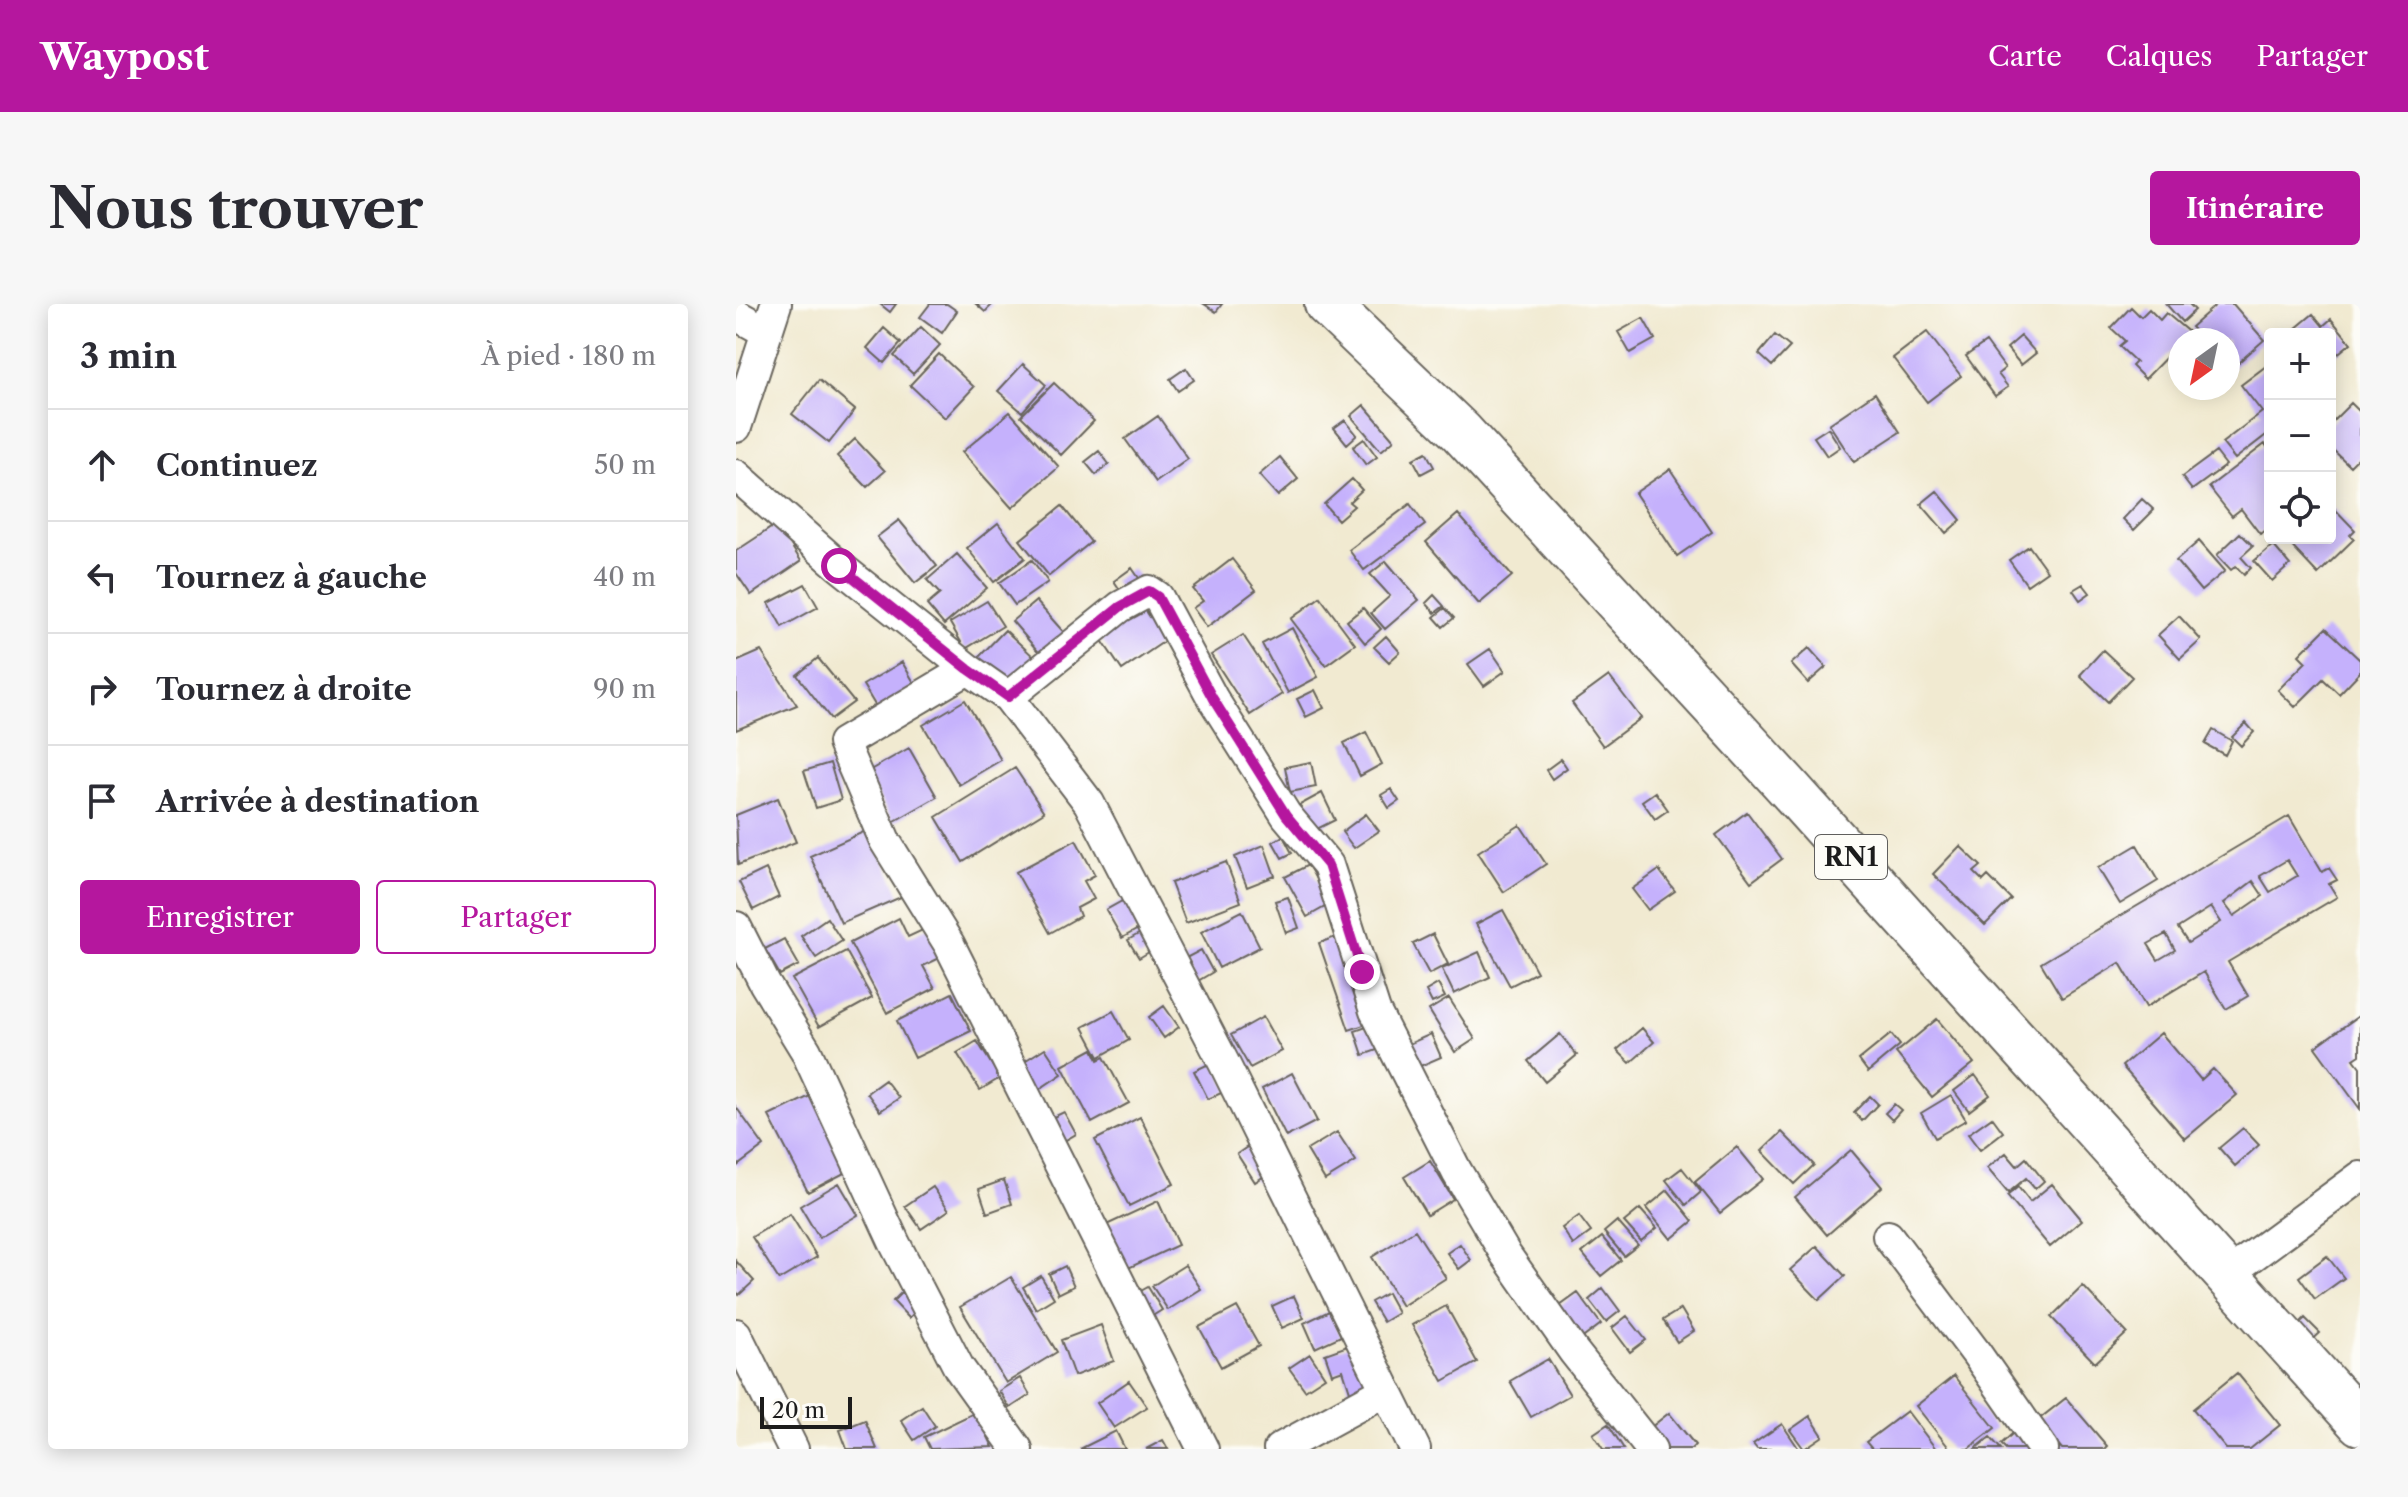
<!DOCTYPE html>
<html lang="fr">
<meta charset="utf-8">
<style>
:root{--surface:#fff;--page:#f7f7f7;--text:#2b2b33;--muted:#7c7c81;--line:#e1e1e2;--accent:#b5179e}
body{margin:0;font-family:"Libre Caslon Text",serif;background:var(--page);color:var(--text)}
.controls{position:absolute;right:24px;top:24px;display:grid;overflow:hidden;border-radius:8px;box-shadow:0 4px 20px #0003}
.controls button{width:72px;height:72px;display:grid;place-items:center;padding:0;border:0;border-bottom:2px solid var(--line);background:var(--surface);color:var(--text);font:40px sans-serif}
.compass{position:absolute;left:1432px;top:24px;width:72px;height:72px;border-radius:50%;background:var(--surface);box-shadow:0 4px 20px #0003;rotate:213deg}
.scale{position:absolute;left:24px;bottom:20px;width:92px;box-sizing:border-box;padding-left:8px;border:4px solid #1c1c1c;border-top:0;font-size:22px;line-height:28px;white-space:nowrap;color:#1c1c1c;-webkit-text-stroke:6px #fdfcf7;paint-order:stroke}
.stop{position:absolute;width:24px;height:24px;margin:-18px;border:6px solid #b5179e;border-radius:50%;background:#fff}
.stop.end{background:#b5179e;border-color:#fff;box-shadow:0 2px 8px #0008}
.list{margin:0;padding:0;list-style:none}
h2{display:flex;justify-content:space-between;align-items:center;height:104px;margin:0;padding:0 32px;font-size:34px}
h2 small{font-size:26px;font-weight:400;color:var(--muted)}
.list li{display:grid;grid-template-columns:52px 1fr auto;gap:24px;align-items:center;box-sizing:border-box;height:112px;padding:0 32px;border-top:2px solid var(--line)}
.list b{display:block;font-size:30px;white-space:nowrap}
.list em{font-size:26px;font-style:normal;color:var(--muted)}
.actions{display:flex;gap:16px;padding:24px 32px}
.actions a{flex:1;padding:18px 0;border:2px solid var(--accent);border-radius:8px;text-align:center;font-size:28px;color:var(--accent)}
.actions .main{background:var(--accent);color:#fff}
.icon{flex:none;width:44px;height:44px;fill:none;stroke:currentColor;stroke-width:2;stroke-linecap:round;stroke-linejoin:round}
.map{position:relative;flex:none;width:1624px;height:1145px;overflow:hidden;border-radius:8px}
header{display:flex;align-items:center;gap:48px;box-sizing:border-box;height:112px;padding:0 40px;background:var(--accent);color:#fff}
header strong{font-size:38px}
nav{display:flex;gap:44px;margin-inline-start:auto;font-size:28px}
.intro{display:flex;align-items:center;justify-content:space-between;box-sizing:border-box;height:192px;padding:0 48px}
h1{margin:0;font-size:56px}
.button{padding:20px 36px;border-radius:8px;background:var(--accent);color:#fff;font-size:28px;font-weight:700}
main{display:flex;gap:48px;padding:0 48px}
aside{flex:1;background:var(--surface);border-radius:8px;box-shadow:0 4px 20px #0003}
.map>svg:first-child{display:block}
.building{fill:#c5b1fc;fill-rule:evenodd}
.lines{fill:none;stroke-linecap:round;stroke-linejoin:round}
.minor-casing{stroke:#67645b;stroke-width:34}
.trunk-casing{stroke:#67645b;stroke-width:48}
.minor{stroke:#fff;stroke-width:30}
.trunk{stroke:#fff;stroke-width:44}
.route{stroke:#b5179e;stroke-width:10}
.labels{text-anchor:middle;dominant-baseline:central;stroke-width:7;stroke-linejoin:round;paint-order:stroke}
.shield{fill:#fdfcf7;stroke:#605f5e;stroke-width:2}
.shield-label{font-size:26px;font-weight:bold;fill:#1c1c1c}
</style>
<header>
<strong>Waypost</strong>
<nav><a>Carte</a><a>Calques</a><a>Partager</a></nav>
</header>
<div class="intro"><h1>Nous trouver</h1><a class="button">Itinéraire</a></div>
<main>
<aside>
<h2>3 min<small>À pied · 180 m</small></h2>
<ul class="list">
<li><svg class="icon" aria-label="ahead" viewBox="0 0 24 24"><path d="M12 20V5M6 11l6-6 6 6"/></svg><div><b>Continuez</b></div><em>50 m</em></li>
<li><svg class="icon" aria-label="left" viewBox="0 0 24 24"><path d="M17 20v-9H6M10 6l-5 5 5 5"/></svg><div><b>Tournez à gauche</b></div><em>40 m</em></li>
<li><svg class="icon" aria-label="right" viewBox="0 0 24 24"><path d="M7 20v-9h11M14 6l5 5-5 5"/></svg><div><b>Tournez à droite</b></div><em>90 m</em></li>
<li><svg class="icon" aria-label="arrive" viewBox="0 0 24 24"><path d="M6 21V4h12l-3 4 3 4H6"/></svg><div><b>Arrivée à destination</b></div></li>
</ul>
<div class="actions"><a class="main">Enregistrer</a><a>Partager</a></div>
</aside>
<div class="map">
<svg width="1624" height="1145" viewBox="0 0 1624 1145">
<rect width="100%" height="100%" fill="#fdfcf7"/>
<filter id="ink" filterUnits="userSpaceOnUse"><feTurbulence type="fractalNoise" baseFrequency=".0125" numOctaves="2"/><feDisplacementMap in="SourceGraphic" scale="16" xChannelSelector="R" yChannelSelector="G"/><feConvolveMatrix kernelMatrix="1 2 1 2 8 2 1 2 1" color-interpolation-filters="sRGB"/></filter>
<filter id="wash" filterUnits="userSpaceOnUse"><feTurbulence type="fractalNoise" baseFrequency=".006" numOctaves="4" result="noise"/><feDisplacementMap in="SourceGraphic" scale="32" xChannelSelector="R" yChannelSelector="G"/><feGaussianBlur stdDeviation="1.8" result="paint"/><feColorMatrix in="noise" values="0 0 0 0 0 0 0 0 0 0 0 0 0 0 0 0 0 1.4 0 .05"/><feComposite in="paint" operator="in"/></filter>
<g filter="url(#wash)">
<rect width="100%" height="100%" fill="#f1ead1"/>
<g id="blocks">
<path class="building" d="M 144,0 L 160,0 L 154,8 Z
M 194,0 L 211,0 L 221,7 L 206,29 L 184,13 Z
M 240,0 L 257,0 L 249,8 Z
M 468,0 L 486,0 L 480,8 Z
M 1430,0 L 1453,0 L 1459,6 L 1446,18 Z
M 1481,0 L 1497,0 L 1528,36 L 1494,66 L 1492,36 L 1467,36 L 1455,23 Z
M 1395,3 L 1405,13 L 1413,5 L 1424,16 L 1430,9 L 1462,36 L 1444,36 L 1444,39 L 1409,75 L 1396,62 L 1400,58 L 1383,42 L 1389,37 L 1375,24 Z
M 1577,10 L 1587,22 L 1595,15 L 1615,39 L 1594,56 L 1594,30 L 1553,30 Z
M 907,14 L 919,35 L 894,49 L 882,28 Z
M 185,23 L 204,41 L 177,70 L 158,52 Z
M 148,24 L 165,39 L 148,59 L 131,44 Z
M 1191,28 L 1225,72 L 1191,98 L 1157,54 Z
M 1039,31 L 1054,43 L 1036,62 L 1023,50 Z
M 1285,32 L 1300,49 L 1285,61 L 1271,44 Z
M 1250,38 L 1269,64 L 1262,70 L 1272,83 L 1259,92 L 1230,52 Z
M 203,50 L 238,83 L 209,114 L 174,81 Z
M 1534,59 L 1534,128 L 1499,155 L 1486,139 L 1526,108 L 1505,81 Z
M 287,60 L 310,81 L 286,108 L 262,87 Z
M 450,64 L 458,76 L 442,87 L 434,75 Z
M 83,76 L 119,106 L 93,139 L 56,110 Z
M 318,79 L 358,117 L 325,151 L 285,112 Z
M 1139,89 L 1164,128 L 1118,158 L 1093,120 Z
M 1615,99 L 1624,108 L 1624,152 L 1614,162 L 1594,143 L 1594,120 Z
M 628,101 L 658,136 L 645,147 L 615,112 Z
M 274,108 L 323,163 L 276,204 L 226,148 Z
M 422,112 L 452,155 L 420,178 L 389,135 Z
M 609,116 L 621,131 L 611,140 L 598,124 Z
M 1092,124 L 1104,143 L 1091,152 L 1078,133 Z
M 119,135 L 149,167 L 131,183 L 101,152 Z
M 628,135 L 641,153 L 630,161 L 617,143 Z
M 1529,140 L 1534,147 L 1534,222 L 1524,230 L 1505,205 L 1496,212 L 1473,183 Z
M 363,147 L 373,160 L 360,171 L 349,158 Z
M 690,148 L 698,163 L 685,170 L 677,155 Z
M 1480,148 L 1490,161 L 1456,186 L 1446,173 Z
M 544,153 L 562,175 L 542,192 L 523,171 Z
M 934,165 L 976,228 L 941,252 L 899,189 Z
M 616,175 L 626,186 L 613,198 L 618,202 L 602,216 L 588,200 Z
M 1201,187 L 1225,216 L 1210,229 L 1185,200 Z
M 1406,195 L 1418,206 L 1398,226 L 1387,215 Z
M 674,200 L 689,221 L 628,266 L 613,246 Z
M 1594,200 L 1619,226 L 1614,231 L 1618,235 L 1582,270 L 1548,234 L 1594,234 Z
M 326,202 L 355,238 L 313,272 L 284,236 Z
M 722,210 L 776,272 L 743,300 L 690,238 Z
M 163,216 L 201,262 L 179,279 L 141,233 Z
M 262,219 L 289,254 L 258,278 L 231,244 Z
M 41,220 L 65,257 L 15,291 L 0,269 L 0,247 Z
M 1504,229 L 1517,242 L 1505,253 L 1515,264 L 1508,271 L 1500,262 L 1495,266 L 1481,251 Z
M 1463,237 L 1489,267 L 1465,287 L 1440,257 Z
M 1537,241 L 1554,261 L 1536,277 L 1518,257 Z
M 1293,242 L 1311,267 L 1291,281 L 1273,256 Z
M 221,250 L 251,284 L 208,321 L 191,301 L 204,290 L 191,276 Z
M 496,255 L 520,286 L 471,323 L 457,304 L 467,297 L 457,285 Z
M 296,256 L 312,278 L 279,301 L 263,279 Z
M 650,257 L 683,296 L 649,325 L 635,309 L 654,292 L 634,270 Z
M 396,264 L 407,280 L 389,293 L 378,277 Z
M 69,280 L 82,303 L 46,323 L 33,299 Z
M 1347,280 L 1354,289 L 1344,296 L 1337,286 Z
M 698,291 L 708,302 L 699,309 L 690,299 Z
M 584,293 L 619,340 L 590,361 L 555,315 Z
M 251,297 L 267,322 L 229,345 L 214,319 Z
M 300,297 L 331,332 L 307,353 L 276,317 Z
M 405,299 L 414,313 L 420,309 L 436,332 L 386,366 L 361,329 Z
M 627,304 L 645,325 L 629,339 L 611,317 Z
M 709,304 L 718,314 L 707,323 L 698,313 Z
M 1443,312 L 1465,336 L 1444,355 L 1422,331 Z
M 556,324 L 582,373 L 552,389 L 526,340 Z
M 1590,324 L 1624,356 L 1624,368 L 1603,390 L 1587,375 L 1559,403 L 1542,386 L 1570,358 L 1563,351 Z
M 269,326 L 299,354 L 271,384 L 241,355 Z
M 507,331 L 546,390 L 514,411 L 475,351 Z
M 650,332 L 664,348 L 653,358 L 638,343 Z
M 1073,344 L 1090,363 L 1072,379 L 1055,360 Z
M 754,345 L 769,367 L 748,382 L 732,360 Z
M 1367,346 L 1396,373 L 1372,398 L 1344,371 Z
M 25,347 L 61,401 L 0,426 L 0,358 Z
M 82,354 L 118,398 L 95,415 L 61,371 Z
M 166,358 L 180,382 L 142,406 L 127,381 Z
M 873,372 L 905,414 L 867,442 L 836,399 Z
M 579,386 L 588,404 L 570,413 L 561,395 Z
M 229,396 L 265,456 L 223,481 L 187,421 Z
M 1510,419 L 1518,428 L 1505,442 L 1496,433 Z
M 1477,426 L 1496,437 L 1489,451 L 1469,440 Z
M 630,428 L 646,460 L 624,472 L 608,439 Z
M 173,444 L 201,493 L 157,518 L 129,469 Z
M 825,455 L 831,464 L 816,475 L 810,466 Z
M 575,458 L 580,483 L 554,488 L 549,463 Z
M 94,459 L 105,496 L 80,504 L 68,467 Z
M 279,464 L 308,508 L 227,558 L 200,513 Z
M 655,485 L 663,497 L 653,504 L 645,491 Z
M 919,488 L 932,506 L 919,515 L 906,497 Z
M 586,489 L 599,516 L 575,528 L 562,502 Z
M 42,494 L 60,538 L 2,561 L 0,511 Z
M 1011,508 L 1046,555 L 1015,578 L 980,531 Z
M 630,510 L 643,527 L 618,544 L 606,528 Z
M 1553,512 L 1586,568 L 1593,564 L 1601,576 L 1593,580 L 1601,593 L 1492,658 L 1512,692 L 1490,705 L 1468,668 L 1410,703 L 1384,659 L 1326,694 L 1305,659 ZM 1551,556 L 1561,572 L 1534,588 L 1524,572 ZM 1517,577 L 1527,592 L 1498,612 L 1488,599 ZM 1475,603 L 1485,618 L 1452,639 L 1442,624 ZM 1430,630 L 1439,646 L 1422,656 L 1412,640 Z
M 784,521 L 810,560 L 768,588 L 742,548 Z
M 134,525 L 165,593 L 105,619 L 74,552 Z
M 547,532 L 556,549 L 546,554 L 537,538 Z
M 340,536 L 359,571 L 348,577 L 358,595 L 341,604 L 344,612 L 314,629 L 280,568 Z
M 528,541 L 539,572 L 511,583 L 499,553 Z
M 1401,541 L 1422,577 L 1384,600 L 1362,564 Z
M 1224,542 L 1245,562 L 1238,568 L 1247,577 L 1252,572 L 1275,595 L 1249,621 L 1197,570 Z
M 490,558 L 505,598 L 450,619 L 435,579 Z
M 572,561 L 594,600 L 571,613 L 549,573 Z
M 30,565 L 43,593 L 17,606 L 3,578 Z
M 923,566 L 939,587 L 912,606 L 896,585 Z
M 395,592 L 411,620 L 386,634 L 370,606 Z
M 552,593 L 563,624 L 550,629 L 539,597 Z
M 767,606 L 801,668 L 774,682 L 740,620 Z
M 506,607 L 524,643 L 483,664 L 465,628 Z
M 91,614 L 106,637 L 80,654 L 65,632 Z
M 163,614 L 172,633 L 193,623 L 208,652 L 187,662 L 199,684 L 151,709 L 114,639 Z
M 408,627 L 418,645 L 403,654 L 392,636 Z
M 697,630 L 712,660 L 693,670 L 677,640 Z
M 605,631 L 637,718 L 613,726 L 583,639 Z
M 48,635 L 63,661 L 44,671 L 29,645 Z
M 465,646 L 477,668 L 460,678 L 448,655 Z
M 110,647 L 136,694 L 83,723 L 56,675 Z
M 743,648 L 754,673 L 718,690 L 706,665 Z
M 702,680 L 709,693 L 696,699 L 690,687 Z
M 216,689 L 235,727 L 179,754 L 161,717 Z
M 713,694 L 739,735 L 719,748 L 693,706 Z
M 428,702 L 443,723 L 428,734 L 413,713 Z
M 377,707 L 393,736 L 363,753 L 347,723 Z
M 1624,711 L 1624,751 L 1618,755 L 1624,763 L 1624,805 L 1579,743 Z
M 527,713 L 546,747 L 514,764 L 495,731 Z
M 1201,715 L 1238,759 L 1196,793 L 1160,749 Z
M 639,720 L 647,744 L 627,751 L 619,727 Z
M 906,724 L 918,738 L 894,759 L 881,746 Z
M 1425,729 L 1465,776 L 1477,765 L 1501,791 L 1449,835 L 1386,762 Z
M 695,730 L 705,753 L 675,766 L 666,743 Z
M 824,730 L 841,751 L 809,778 L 792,757 Z
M 1155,730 L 1164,741 L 1132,768 L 1123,756 Z
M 241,737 L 264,774 L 244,786 L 221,749 Z
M 309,744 L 326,770 L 293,792 L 276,765 Z
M 357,745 L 362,756 L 368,753 L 393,799 L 356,819 L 326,762 Z
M 479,757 L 492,786 L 472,795 L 458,767 Z
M 556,769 L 581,817 L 550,833 L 526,785 Z
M 1239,771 L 1254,791 L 1233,807 L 1218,787 Z
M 149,776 L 163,794 L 144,807 L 131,789 Z
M 78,790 L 116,865 L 72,888 L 33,812 Z
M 1215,791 L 1230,816 L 1199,834 L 1185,809 Z
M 1134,792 L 1142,800 L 1126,817 L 1118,808 Z
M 1158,800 L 1165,806 L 1156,816 L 1149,809 Z
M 0,803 L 28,842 L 0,863 Z
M 328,808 L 340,830 L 321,841 L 309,817 Z
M 404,813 L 438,880 L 393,902 L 359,836 Z
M 1256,813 L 1267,828 L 1244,846 L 1232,830 Z
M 1507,824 L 1523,841 L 1499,862 L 1483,844 Z
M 601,828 L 620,857 L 589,876 L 571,846 Z
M 1046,828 L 1078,861 L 1058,880 L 1026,847 Z
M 517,839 L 536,867 L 519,878 L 501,850 Z
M 1001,843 L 1027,875 L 984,909 L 959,878 Z
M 1115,846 L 1146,883 L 1091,931 L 1059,893 Z
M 1270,849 L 1281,862 L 1290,854 L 1308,877 L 1299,885 L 1290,874 L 1272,889 L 1251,864 Z
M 694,857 L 717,895 L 691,911 L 668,873 Z
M 946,864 L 965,888 L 950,901 L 930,876 Z
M 268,876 L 276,900 L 251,909 L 243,885 Z
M 103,879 L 122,911 L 83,934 L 64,902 Z
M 1316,880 L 1346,916 L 1314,943 L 1271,892 L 1282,883 L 1294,898 Z
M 197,883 L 213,906 L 185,925 L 169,902 Z
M 932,886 L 957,917 L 935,935 L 910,904 Z
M 422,897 L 442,941 L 386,967 L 366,923 Z
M 904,905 L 921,924 L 905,937 L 888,918 Z
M 54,910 L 81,953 L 43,976 L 16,933 Z
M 843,912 L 855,928 L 837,941 L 826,924 Z
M 881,917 L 902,941 L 888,952 L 868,928 Z
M 679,926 L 710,974 L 666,1002 L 636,953 Z
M 866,933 L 885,956 L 865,972 L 846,949 Z
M 724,940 L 735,956 L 723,965 L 711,949 Z
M 1081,942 L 1109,972 L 1083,996 L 1054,966 Z
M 1591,952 L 1608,974 L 1579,995 L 1563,973 Z
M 0,957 L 18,977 L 3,991 L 0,987 Z
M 449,961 L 465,985 L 432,1006 L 416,982 Z
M 329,962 L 338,982 L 322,990 L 313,970 Z
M 305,972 L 318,994 L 300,1005 L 287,983 Z
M 275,973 L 321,1048 L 270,1079 L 224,1003 Z
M 1347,982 L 1391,1029 L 1359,1059 L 1315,1013 Z
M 171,983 L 187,1000 L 173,1014 L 157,997 Z
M 412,983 L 426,1006 L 410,1016 L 396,992 Z
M 867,984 L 884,1007 L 870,1018 L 853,996 Z
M 651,989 L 662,1009 L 647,1018 L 635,998 Z
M 842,989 L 865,1020 L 840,1039 L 817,1007 Z
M 558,992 L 568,1014 L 546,1024 L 536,1002 Z
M 710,1002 L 741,1058 L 707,1077 L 676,1021 Z
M 501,1003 L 523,1042 L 485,1063 L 463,1023 Z
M 945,1005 L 958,1027 L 941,1038 L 927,1016 Z
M 593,1007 L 605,1032 L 579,1044 L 568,1019 Z
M 891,1012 L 910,1036 L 894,1048 L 876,1024 Z
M 1569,1014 L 1584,1029 L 1573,1039 L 1559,1024 Z
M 365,1021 L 378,1057 L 338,1072 L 325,1036 Z
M 620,1039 L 636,1087 L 616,1094 L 607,1066 L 596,1070 L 589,1050 Z
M 574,1050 L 589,1073 L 569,1086 L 553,1064 Z
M 812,1055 L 834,1091 L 795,1113 L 774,1077 Z
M 1501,1069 L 1544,1121 L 1514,1145 L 1490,1145 L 1457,1105 Z
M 1218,1072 L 1259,1124 L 1232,1145 L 1214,1145 L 1180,1102 Z
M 284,1074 L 294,1091 L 274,1104 L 263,1087 Z
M 393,1077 L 411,1103 L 378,1124 L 361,1099 Z
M 1330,1094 L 1371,1142 L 1368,1145 L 1326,1145 L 1302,1116 Z
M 186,1102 L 199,1122 L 178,1136 L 165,1116 Z
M 1171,1107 L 1200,1145 L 1136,1145 L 1130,1138 Z
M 240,1108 L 257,1143 L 194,1145 L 188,1133 Z
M 933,1109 L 959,1141 L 955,1145 L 931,1145 L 914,1124 Z
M 1074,1112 L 1087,1132 L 1068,1145 L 1054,1126 Z
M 129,1116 L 141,1145 L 111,1145 L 104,1126 Z
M 872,1120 L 888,1145 L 867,1145 L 857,1130 Z
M 1046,1120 L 1063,1145 L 1021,1145 L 1017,1140 Z
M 1284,1123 L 1304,1145 L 1270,1145 L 1265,1140 Z
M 380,1127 L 389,1145 L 344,1145 Z
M 1254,1133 L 1265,1145 L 1239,1145 Z
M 427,1136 L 432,1145 L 410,1145 Z"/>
</g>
</g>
<g filter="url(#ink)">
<use href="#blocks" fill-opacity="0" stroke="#67645b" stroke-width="2"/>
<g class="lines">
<defs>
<path id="minor" d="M 0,11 L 31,28
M 0,123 L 40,0
M 0,171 L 103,262 L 232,365 L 272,393 L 353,499 L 488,759 L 679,1145
M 232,365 L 107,439 L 149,537 L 213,640 L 467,1145
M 272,393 L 384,303 L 413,287 L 422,293 L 477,395 L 550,511 L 592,561 L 639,707 L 721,868 L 770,951 L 838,1048 L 915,1145
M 0,623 L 29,680 L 70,747 L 159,940 L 223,1064 L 281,1145
M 1152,932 L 1240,1049 L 1307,1145
M 1492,970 L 1624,873
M 0,1030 L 57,1145
M 543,1145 L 649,1087"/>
<path id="trunk" d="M 591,0 L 725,128 L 1049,480 L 1624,1119"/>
</defs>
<use href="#minor" class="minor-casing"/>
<use href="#trunk" class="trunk-casing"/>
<use href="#minor" class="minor"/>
<use href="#trunk" class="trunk"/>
</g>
</g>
<g class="lines" filter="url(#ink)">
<path class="route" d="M 103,262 L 232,365 L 272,393 L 384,303 L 413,287 L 422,293 L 477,395 L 550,511 L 592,561 L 626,668"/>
</g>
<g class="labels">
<rect class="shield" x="1079" y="531" width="72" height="44" rx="6"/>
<g class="shield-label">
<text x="1115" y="553">RN1</text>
</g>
</g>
</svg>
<div class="controls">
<button>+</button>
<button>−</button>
<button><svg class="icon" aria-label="locate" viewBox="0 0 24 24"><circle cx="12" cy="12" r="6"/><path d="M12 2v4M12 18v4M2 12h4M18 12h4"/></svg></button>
</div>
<svg class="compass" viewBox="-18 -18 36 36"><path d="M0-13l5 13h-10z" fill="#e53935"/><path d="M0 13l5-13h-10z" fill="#7c7c81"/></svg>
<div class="scale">20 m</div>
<div class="stop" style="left:103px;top:262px"></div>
<div class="stop end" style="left:626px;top:668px"></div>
</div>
</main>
